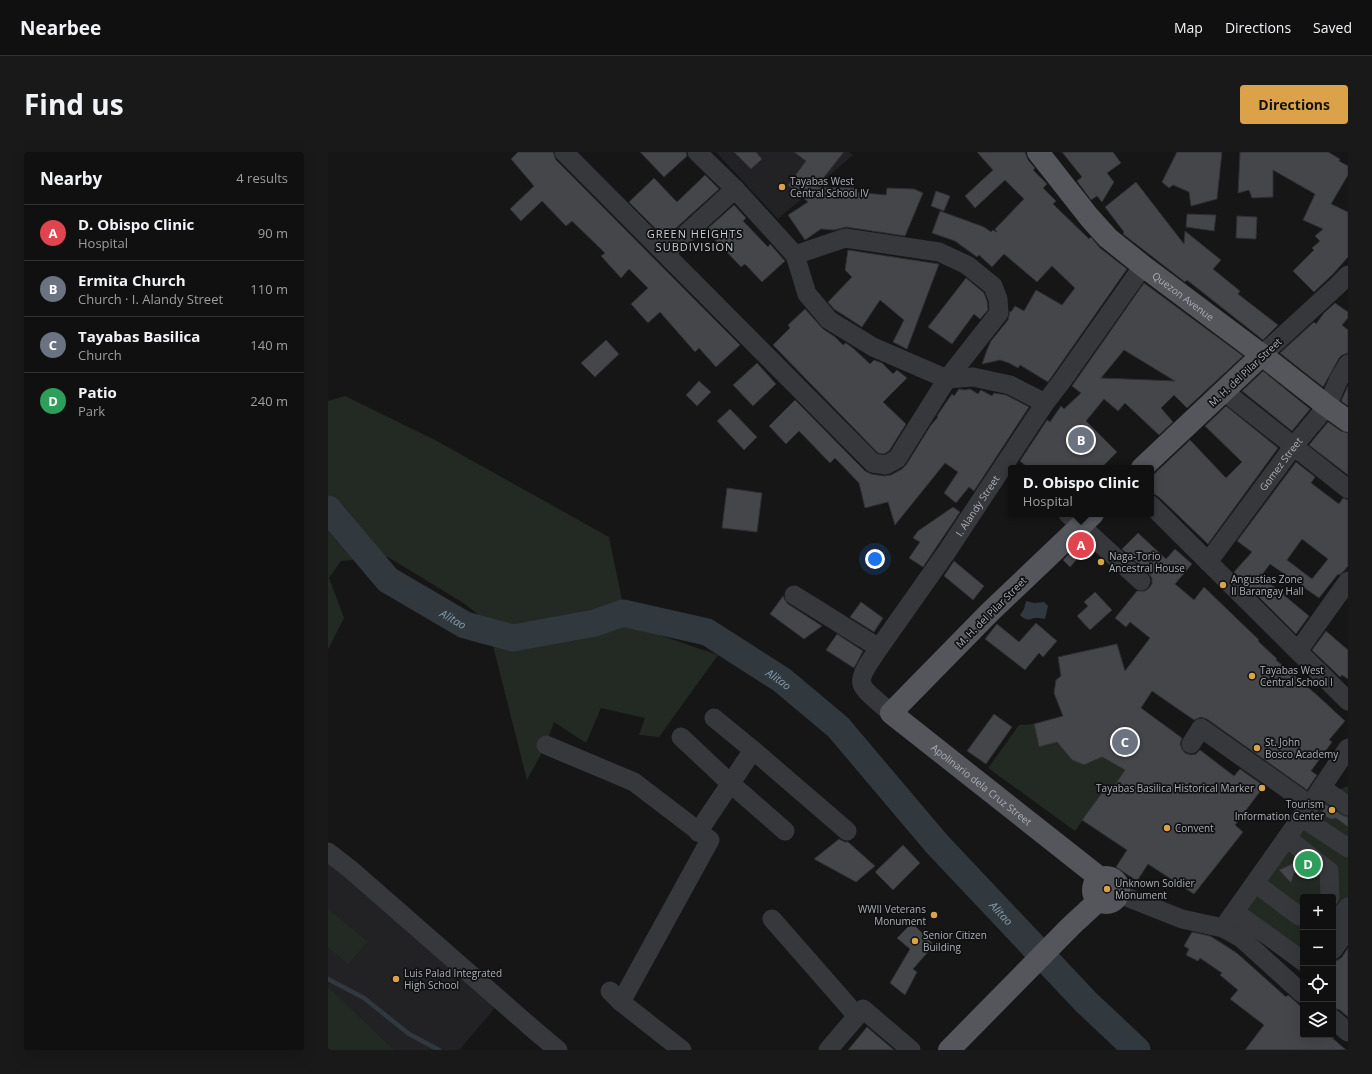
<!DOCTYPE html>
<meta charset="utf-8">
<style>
:root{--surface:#101011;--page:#19191a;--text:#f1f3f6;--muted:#9c9d9f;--line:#303031;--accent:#dba24a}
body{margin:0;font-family:"Open Sans",sans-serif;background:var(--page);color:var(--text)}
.controls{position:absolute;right:12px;bottom:12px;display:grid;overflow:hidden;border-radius:4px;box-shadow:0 4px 16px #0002}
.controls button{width:36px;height:36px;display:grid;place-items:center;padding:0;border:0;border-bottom:1px solid var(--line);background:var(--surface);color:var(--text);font:20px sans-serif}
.you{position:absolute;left:547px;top:407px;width:14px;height:14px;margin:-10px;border:3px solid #fff;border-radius:50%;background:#1a73e8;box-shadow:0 0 0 6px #1a73e833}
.badge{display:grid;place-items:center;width:26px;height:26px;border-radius:50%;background:var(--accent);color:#fff;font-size:13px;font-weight:700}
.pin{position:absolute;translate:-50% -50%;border:2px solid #fff;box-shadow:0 1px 4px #0006}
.popup{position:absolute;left:680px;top:313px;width:146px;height:52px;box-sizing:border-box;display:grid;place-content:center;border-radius:4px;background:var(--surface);filter:drop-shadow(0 1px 3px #0005);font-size:13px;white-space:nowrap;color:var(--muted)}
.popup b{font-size:15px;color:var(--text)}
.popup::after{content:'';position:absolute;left:50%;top:100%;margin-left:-8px;border:8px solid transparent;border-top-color:var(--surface)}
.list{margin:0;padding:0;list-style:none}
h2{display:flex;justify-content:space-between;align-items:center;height:52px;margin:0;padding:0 16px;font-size:17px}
h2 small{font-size:13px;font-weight:400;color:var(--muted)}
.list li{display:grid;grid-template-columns:26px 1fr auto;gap:12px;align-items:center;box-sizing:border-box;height:56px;padding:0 16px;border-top:1px solid var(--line)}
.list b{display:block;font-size:15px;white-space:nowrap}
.list p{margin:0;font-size:13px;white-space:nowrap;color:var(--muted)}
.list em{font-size:13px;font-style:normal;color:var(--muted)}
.icon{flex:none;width:22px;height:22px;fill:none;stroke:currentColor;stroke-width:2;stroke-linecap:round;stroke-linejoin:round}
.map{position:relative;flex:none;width:1020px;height:898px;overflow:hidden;border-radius:4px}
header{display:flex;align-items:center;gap:24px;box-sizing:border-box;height:56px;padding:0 20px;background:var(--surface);border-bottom:1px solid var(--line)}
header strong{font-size:19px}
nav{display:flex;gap:22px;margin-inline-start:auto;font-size:14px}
.intro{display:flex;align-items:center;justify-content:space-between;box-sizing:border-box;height:96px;padding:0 24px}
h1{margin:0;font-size:28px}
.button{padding:10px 18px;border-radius:4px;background:var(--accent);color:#111;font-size:14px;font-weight:700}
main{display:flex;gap:24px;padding:0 24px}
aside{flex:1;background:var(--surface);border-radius:4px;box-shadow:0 4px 16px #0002}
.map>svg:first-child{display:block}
.built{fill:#222224}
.green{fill:#232923}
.water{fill:#31393f}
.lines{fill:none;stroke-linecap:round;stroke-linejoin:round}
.stream{stroke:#31393f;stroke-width:4.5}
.river{stroke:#31393f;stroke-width:27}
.building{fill:#45464a;stroke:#303033;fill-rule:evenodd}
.minor{stroke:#37383c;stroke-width:19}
.major{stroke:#54565b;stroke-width:22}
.poi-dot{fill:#dba24a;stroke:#111112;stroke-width:1.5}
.labels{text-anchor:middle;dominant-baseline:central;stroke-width:3.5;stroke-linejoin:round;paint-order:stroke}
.poi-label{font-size:10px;fill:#aaaeb6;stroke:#111112;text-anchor:start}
.street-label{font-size:10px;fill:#aaaeb6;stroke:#111112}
.neighbourhood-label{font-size:11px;letter-spacing:1px;fill:#cacdd2;stroke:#111112}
.water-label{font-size:11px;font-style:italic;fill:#859cac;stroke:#111112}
</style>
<header>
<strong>Nearbee</strong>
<nav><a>Map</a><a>Directions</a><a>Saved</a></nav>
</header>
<div class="intro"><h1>Find us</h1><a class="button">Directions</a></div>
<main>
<aside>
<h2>Nearby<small>4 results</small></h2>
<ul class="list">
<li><span class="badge" style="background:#e0444e">A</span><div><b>D. Obispo Clinic</b><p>Hospital</p></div><em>90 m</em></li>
<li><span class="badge" style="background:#6b7280">B</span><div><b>Ermita Church</b><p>Church · I. Alandy Street</p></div><em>110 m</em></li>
<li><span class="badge" style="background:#6b7280">C</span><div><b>Tayabas Basilica</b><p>Church</p></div><em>140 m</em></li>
<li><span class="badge" style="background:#2e9e5b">D</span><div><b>Patio</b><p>Park</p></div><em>240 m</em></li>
</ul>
</aside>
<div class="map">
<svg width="1020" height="898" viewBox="0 0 1020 898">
<rect width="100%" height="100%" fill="#161617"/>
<path class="built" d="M 388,0 L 521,0 L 525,3 L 450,67 Z
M 0,709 L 168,855 L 131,898 L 0,898 Z"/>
<path class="green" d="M 17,244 L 107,288 L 281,385 L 299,472 L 390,503 L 331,585 L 311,583 L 317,566 L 273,556 L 258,591 L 226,570 L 218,593 L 199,628 L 159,470 L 137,452 L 60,405 L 13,409 L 1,426 L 16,466 L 0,497 L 0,249 Z
M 706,572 L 711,595 L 734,588 C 735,602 743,608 755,613 L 768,608 L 772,604 C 789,614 788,611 806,605 L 781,641 L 776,638 L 747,679 L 660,616 L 691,573 Z
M 1020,634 L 1020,766 L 1005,786 L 1005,745 L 975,745 L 975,822 L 903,765 L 982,653 L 990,659 C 998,648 1007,638 1020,634 Z
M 0,757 L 40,790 L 20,812 L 0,795 Z
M 0,835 L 66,898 L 0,898 Z"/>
<path class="water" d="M 698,449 L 706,451 L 716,450 L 720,454 L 717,467 C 714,466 710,466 707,466 C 700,468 698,469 692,463 L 696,457 Z"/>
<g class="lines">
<path class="stream" d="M 0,827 L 36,846 L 81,882 L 111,898"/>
<path class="river" id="s1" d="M 0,357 L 60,428 L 137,473 L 185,486 L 267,471 L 295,461 L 379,480 L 454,528 L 510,575 L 609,692 L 758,850 L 809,898"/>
</g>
<path class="building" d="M 190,0 L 225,0 L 228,8 L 412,193 L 388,215 L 371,196 L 367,200 L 332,160 L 320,171 L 303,152 L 320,136 L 301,117 L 293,126 L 273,104 L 277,101 L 244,69 L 238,74 L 214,49 L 193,69 L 182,57 L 206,34 L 183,7 Z
M 312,0 L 358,0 L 359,4 L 336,25 Z
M 406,0 L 428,0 L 434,7 L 423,17 Z
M 466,0 L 516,0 L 488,35 L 527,36 L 527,40 L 558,43 L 559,36 L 586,37 L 595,41 L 577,84 L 518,75 L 506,78 L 493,77 L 477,88 L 460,63 L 480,50 L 460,33 L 478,9 Z
M 649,0 L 697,0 L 700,8 L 707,16 L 705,18 L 719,32 L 715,36 L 728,49 L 725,52 L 761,87 L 763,85 L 772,96 L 799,117 L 720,230 L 692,213 L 690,216 L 681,211 L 672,208 L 654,212 L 659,198 L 663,189 L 680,168 L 682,159 L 683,160 L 687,154 L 696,159 L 708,138 L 734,153 L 747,136 L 724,114 L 709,130 L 676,102 L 664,115 L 651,103 L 649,105 L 627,89 L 604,81 L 612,59 L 656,75 L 663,80 L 665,78 L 669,80 L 667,77 L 696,47 L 677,28 L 647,56 L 637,44 L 665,18 Z
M 734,0 L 785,0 L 793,11 L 779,21 L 786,30 L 774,50 L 769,44 L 763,48 L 749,29 L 754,25 Z
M 849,0 L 894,0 L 889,47 L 863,54 L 861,40 L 845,33 L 841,36 L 834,30 Z
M 912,0 L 1000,0 L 1012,7 L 1011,9 L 1020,14 L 1020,23 L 1003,52 L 1020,60 L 1020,105 L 1005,122 L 986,140 L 965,119 L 986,98 L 984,96 L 992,89 L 987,84 L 995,77 L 975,68 L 987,42 L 945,18 L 945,45 L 924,46 L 921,38 L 910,41 Z
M 377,23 L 391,37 L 337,86 L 301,50 L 326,26 L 349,50 Z
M 808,30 L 856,92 L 857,79 L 893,108 L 885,117 L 912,139 L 910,142 L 950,173 L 935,188 L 859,128 L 857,130 L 795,82 L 796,80 L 777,55 Z
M 608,39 L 622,44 L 616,59 L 603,54 Z
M 406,53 L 418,66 L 415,69 L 440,95 L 442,92 L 457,109 L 434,130 L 417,112 L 413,115 L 378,78 Z
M 859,62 L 888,63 L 886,79 L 858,75 Z
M 909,64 L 929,65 L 928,87 L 908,86 Z
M 520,98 L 611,112 L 579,197 L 565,190 L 576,168 L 552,148 L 534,175 L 506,157 L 500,150 L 524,125 L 517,118 Z
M 638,126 L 656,141 L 659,149 L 660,158 L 652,167 L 646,162 L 624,192 L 600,175 Z
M 816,131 L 915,204 L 859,256 L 846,243 L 833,256 L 845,270 L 831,283 L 797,251 L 790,259 L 776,247 L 758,269 L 789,300 L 773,316 L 700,316 L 692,309 L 719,268 L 722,270 L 733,254 L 736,257 L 753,241 L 744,234 ZM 796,198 L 847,229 L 773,226 Z
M 1007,151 L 1020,160 L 1020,166 L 1014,173 L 1020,178 L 1020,201 L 1014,203 L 1011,206 L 995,235 L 952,201 L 986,170 L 988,172 L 996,161 Z
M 477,157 L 495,177 L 507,185 L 515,193 L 518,191 L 526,197 L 542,212 L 546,208 L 554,211 L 565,222 L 569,218 L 579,226 L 555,250 L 578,272 L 561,299 L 556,302 L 550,301 L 445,193 L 462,176 L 460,173 Z
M 278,188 L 291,202 L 267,225 L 253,211 Z
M 429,211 L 448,232 L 425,254 L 405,233 Z
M 935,219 L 982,257 L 964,279 L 914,239 Z
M 371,229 L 383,240 L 369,254 L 358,243 Z
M 1020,234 L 1020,254 L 1013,249 Z
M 631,237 L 637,238 L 642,237 L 650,242 L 653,238 L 664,244 L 666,241 L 678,243 L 701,255 L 646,339 L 641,335 L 628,351 L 616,341 L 630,320 L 617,311 L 567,373 L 560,350 L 537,356 L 531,331 L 507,306 L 502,311 L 471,279 L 458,292 L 441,274 L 467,248 L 537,319 L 543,322 L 556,324 L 563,323 L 574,317 L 578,313 L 603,273 L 610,265 L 609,264 L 617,252 L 624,242 L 626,244 Z
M 898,254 L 950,296 L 880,392 L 831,345 L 823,340 L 823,325 L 862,288 L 898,326 L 914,310 L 877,274 Z
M 402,257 L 429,285 L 416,298 L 389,269 Z
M 1000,270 L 1013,279 L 1020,281 L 1020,323 L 981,293 Z
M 968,310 L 987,325 L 983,331 L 1011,352 L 1015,346 L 1020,348 L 1020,414 L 1016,419 L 1011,423 L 1010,422 L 991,446 L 942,412 L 933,424 L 981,464 L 968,482 L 906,420 L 924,400 L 909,389 ZM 974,387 L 1000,407 L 984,427 L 959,408 Z
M 399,336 L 434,341 L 429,380 L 394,376 Z
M 625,355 L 632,360 L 595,415 L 581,406 L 592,390 L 585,386 L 590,379 Z
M 810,381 L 838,407 L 847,397 L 864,412 L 847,432 L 866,448 L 876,435 L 931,488 L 930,489 L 949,507 L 948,508 L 990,544 L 1017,569 L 1001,588 L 1004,590 L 983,619 L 989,623 L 979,638 L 879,567 L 873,565 L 866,568 L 824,539 L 813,556 L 854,586 L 852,592 L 854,597 L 857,601 L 863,603 L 868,602 L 872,598 L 906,624 L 912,617 L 936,634 L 907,673 L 915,680 L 866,742 L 820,712 L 809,729 L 788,715 L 799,698 L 754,668 L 776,638 L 781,641 L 797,618 L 774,605 L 756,613 L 744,608 L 729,590 L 711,595 L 706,572 L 735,564 L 726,541 L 728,528 L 733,524 L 730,505 L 789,492 L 797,519 L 822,486 L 802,470 L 798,475 L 787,466 L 809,439 L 817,439 L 821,436 L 824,432 L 824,426 L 820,421 L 794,397 Z
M 743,400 L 750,406 L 742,415 L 735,408 Z
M 626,409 L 656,434 L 645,448 L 616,424 Z
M 767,440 L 784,458 L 762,478 L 749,464 L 760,454 L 756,450 Z
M 455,444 L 457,448 L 460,452 L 494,474 L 476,487 L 442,462 Z
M 533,450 L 555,466 L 546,480 L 522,465 Z
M 708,471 L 729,489 L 715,505 L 711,501 L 697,518 L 657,487 L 669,472 L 691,490 Z
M 998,479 L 1020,498 L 1020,527 L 1014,523 L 1012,525 L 984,498 Z
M 509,482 L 535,499 L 526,516 L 498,498 Z
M 666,562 L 684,575 L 658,612 L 639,599 Z
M 997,652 L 1014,663 L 1020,665 L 1020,675 L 1008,666 L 1004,667 L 1000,666 L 996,663 L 994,658 Z
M 511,687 L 517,690 L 520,690 L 547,714 L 528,730 L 486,707 Z
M 575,693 L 592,711 L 565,738 L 547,720 Z
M 970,709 L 963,731 L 951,718 Z
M 584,771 L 606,793 L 585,817 L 589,820 L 577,843 L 562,831 L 582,797 L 569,786 Z
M 864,780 L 882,784 L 895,792 L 910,802 L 958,845 L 960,843 L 968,850 L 975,857 L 975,880 L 972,883 L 1001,883 L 1018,898 L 917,898 L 936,873 L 902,847 L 910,838 L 892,823 L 894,821 L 872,806 L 870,809 L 858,803 L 861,797 L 856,794 Z
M 1020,796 L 1020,865 L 1012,858 L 1005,856 L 1005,809 L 1010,808 L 1014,805 Z
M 539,875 L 566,898 L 520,898 Z"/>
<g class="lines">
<g class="minor">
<path d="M 236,0 L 545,311 L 558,313 L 569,307 L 619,227 L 671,161 L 670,147 L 665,134 L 639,113 L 611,100 L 517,86 L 467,103"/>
<path d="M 369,0 L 407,37 L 467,103 L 479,142 L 501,168 L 545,195 L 619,227 L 645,225 L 682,233 L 717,251"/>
<path d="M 337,101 L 407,37"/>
<path d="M 934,203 L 1008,135 L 1020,123"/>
<path d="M 897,240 L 1020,337"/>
<path d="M 823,353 L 1020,549"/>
<path d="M 740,362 L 813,429"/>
<path id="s2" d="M 880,410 L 965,295 L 999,254 L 1011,227 L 1020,212"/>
<path d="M 466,443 L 551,496"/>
<path d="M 970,499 L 1020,429"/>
<path id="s3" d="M 563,561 C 556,554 536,540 534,532 C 531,522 546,504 551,496 L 618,401 L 717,251 L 734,229 L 815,114"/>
<path d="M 386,566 L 425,598 L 519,679"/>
<path d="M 353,585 L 402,631 L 457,679"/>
<path d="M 863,592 L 873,576 L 982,653"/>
<path d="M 218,593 L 306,630 L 382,688 L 293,850"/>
<path d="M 994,636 L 1020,654"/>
<path d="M 973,665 L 1020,696"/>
<path d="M 370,680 L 425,598"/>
<path d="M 959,686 L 1001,719 L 1002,745"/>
<path d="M 0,700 L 22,717 L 205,877 L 230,898"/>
<path d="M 927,731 L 971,764 L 975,762"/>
<path d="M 791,742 L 854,767 L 895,776 L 913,786 L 975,842"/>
<path d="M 907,760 L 975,809"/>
<path d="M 444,767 L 529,864"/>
<path d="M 1005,775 L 1020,755"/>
<path d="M 895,776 L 982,653 L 1020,596"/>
<path d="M 1005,798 L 1020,777"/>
<path d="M 282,839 L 293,850 L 354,898"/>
<path d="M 1005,867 L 1020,880"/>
<path d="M 500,898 L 535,857 L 583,898"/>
</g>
<g class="major">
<path id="s4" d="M 710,0 L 761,65 L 780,86 L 815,114 L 934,203 L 999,254 L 1020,269"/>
<path d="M 814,316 L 934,203"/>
<path id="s5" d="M 765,362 L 662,460 L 563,561 L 772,726"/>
<circle cx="778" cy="738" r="13"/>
<path d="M 621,898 L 743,774 L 770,749"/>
</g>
</g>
<g class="poi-dot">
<circle cx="454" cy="35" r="4"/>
<circle cx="773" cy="410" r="4"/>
<circle cx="895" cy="433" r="4"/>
<circle cx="924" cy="524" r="4"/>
<circle cx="929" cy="596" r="4"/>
<circle cx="934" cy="636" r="4"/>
<circle cx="1004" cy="658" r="4"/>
<circle cx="839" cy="676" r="4"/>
<circle cx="779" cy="737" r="4"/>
<circle cx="606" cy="763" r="4"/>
<circle cx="587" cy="789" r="4"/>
<circle cx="68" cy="827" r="4"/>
</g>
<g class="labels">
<g class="poi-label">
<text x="462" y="29">Tayabas West<tspan x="462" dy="12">Central School IV</tspan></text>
<text x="781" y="404">Naga-Torio<tspan x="781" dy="12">Ancestral House</tspan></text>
<text x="903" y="427">Angustias Zone<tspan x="903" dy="12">II Barangay Hall</tspan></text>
<text x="932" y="518">Tayabas West<tspan x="932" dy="12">Central School I</tspan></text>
<text x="937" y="590">St. John<tspan x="937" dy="12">Bosco Academy</tspan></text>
<text x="926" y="636" text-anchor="end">Tayabas Basilica Historical Marker</text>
<text x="996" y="652" text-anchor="end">Tourism<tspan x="996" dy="12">Information Center</tspan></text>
<text x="847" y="676">Convent</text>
<text x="787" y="731">Unknown Soldier<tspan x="787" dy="12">Monument</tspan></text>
<text x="598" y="757" text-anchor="end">WWII Veterans<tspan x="598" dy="12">Monument</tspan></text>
<text x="595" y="783">Senior Citizen<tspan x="595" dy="12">Building</tspan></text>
<text x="76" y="821">Luis Palad Integrated<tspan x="76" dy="12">High School</tspan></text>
</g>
<g class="street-label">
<text stroke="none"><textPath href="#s4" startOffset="206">Quezon Avenue</textPath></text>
<text transform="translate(917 220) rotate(-43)">M. H. del Pilar Street</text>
<text stroke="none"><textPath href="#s2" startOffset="122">Gomez Street</textPath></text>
<text stroke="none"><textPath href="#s3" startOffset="255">I. Alandy Street</textPath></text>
<text transform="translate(663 460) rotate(-45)">M. H. del Pilar Street</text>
<text stroke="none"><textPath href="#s5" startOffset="399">Apolinario dela Cruz Street</textPath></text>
</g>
<g class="neighbourhood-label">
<text x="367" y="81">GREEN HEIGHTS<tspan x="367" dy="13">SUBDIVISION</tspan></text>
</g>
<g class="water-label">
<text stroke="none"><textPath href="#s1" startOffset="169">Alitao</textPath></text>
<text stroke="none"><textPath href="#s1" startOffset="517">Alitao</textPath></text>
<text stroke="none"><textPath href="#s1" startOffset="841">Alitao</textPath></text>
</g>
</g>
</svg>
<div class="controls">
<button>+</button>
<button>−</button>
<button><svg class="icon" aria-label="locate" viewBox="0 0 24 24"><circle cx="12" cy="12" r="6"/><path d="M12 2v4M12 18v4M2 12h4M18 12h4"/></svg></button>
<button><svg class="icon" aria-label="layers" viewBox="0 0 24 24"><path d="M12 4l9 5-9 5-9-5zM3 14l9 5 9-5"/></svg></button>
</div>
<div class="you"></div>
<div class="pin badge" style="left:753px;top:393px;background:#e0444e">A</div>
<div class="popup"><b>D. Obispo Clinic</b>Hospital</div>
<div class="pin badge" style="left:753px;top:288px;background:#6b7280">B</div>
<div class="pin badge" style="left:797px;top:590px;background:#6b7280">C</div>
<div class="pin badge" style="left:980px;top:712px;background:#2e9e5b">D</div>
</div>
</main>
